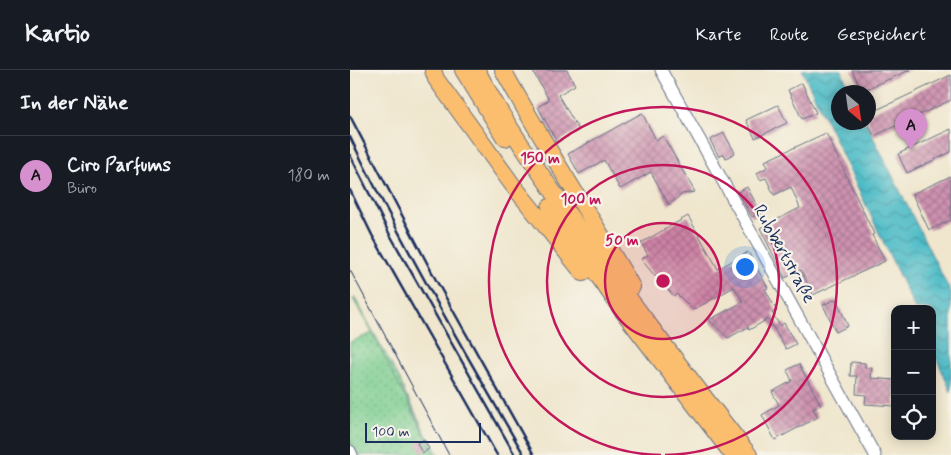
<!DOCTYPE html>
<html lang="de">
<meta charset="utf-8">
<style>
:root{--surface:#171b24;--page:#242831;--text:#f1f3f6;--muted:#9ea1a6;--line:#363941;--accent:#d690ce}
body{margin:0;font-family:Mynerve,sans-serif;background:var(--page);color:var(--text)}
.controls{position:absolute;right:15px;bottom:15px;display:grid;overflow:hidden;border-radius:10px;box-shadow:0 2px 12px #0003}
.controls button{width:45px;height:45px;display:grid;place-items:center;padding:0;border:0;border-bottom:1px solid var(--line);background:var(--surface);color:var(--text);font:25px sans-serif}
.compass{position:absolute;left:481px;top:15px;width:45px;height:45px;border-radius:50%;background:var(--surface);box-shadow:0 2px 12px #0003;rotate:151deg}
.scale{position:absolute;left:15px;bottom:12px;width:116px;box-sizing:border-box;padding-left:5px;border:2px solid #1b2f5e;border-top:0;font-size:14px;line-height:18px;white-space:nowrap;color:#1b2f5e;-webkit-text-stroke:4px #f7f3e8;paint-order:stroke}
.you{position:absolute;left:394px;top:196px;width:18px;height:18px;margin:-12px;border:4px solid #fff;border-radius:50%;background:#1a73e8;box-shadow:0 0 0 8px #1a73e833}
.badge{display:grid;place-items:center;width:32px;height:32px;border-radius:50%;background:var(--accent);color:#111;font-size:16px;font-weight:700}
.pin{position:absolute;translate:-50% -41px;filter:drop-shadow(0 1px 2px #0008)}
.pin::after{content:'';position:absolute;top:26px;width:18px;height:15px;background:inherit;clip-path:polygon(0 0,100% 0,50% 100%)}
.list{margin:0;padding:0;list-style:none}
h2{display:flex;justify-content:space-between;align-items:center;height:65px;margin:0;padding:0 20px;font-size:21px}
h2 small{font-size:16px;font-weight:400;color:var(--muted)}
.list li{display:grid;grid-template-columns:32px 1fr auto;gap:15px;align-items:center;box-sizing:border-box;height:80px;padding:0 20px;border-top:1px solid var(--line)}
.list b{display:block;font-size:19px;white-space:nowrap}
.list p{margin:0;font-size:16px;white-space:nowrap;color:var(--muted)}
.list em{font-size:16px;font-style:normal;color:var(--muted)}
.icon{flex:none;width:28px;height:28px;fill:none;stroke:currentColor;stroke-width:2;stroke-linecap:round;stroke-linejoin:round}
.map{position:relative;flex:none;width:601px;height:385px;overflow:hidden}
header{display:flex;align-items:center;gap:30px;box-sizing:border-box;height:70px;padding:0 25px;background:var(--surface);border-bottom:1px solid var(--line)}
header strong{font-size:24px}
nav{display:flex;gap:28px;margin-inline-start:auto;font-size:18px}
main{display:flex}
aside{flex:1;background:var(--surface)}
.map>svg:first-child{display:block}
.grass{fill:url(#grass-tufts);stroke:#4b7e77}
.garden{fill:url(#garden-dots);stroke:#4b7e77}
.water{fill:url(#water-waves);stroke:#347692}
.building{fill:url(#building-cross-hatch)}
.lines{fill:none;stroke-linecap:round;stroke-linejoin:round}
.minor-casing{stroke:#656f85;stroke-width:13}
.highway-casing{stroke:#656f85;stroke-width:18}
.minor{stroke:#fff;stroke-width:11}
.highway{stroke:#fbbe6e;stroke-width:16}
.tram{stroke:#1b2f5e;stroke-width:1}
.rail{stroke:#1b2f5e;stroke-width:2.5}
.ring{fill:none;stroke:#c2185b;stroke-width:2.5}
.labels{text-anchor:middle;dominant-baseline:central;stroke-width:4.5;stroke-linejoin:round;paint-order:stroke}
.street-label{font-size:18px;fill:#1b2f5e;stroke:#f7f3e8}
.centre{fill:#c2185b;stroke:#f7f3e8;stroke-width:2.5}
.ring-label{font-size:15px;text-anchor:middle;font-weight:bold;fill:#c2185b;stroke:#f7f3e8;stroke-width:4.5;stroke-linejoin:round;paint-order:stroke}
</style>
<header>
<strong>Kartio</strong>
<nav><a>Karte</a><a>Route</a><a>Gespeichert</a></nav>
</header>
<main>
<aside>
<h2>In der Nähe<small></small></h2>
<ul class="list">
<li><span class="badge">A</span><div><b>Ciro Parfums</b><p>Büro</p></div><em>180 m</em></li>
</ul>
</aside>
<div class="map">
<svg width="601" height="385" viewBox="0 0 601 385">
<defs>
<pattern id="grass-tufts" width="24" height="20" patternUnits="userSpaceOnUse" patternTransform="scale(1.25)"><rect width="24" height="20" fill="#7bce90"/><path d="M3 7l-1-3M5 7V3M7 7l1-3M15 17l-1-3M17 17v-4M19 17l1-3" fill="none" stroke="#64a879"/></pattern>
<pattern id="garden-dots" width="8" height="8" patternUnits="userSpaceOnUse" patternTransform="scale(1.25)"><rect width="8" height="8" fill="#7bce90"/><path d="M2 2h.1M6 6h.1" fill="none" stroke="#64a879" stroke-width="1.8" stroke-linecap="round"/></pattern>
<pattern id="water-waves" width="16" height="10" patternUnits="userSpaceOnUse" patternTransform="scale(1.25)"><rect width="16" height="10" fill="#4ebcc7"/><path d="M0 5q4-4 8 0t8 0" fill="none" stroke="#4099a5"/></pattern>
<pattern id="building-cross-hatch" width="8" height="8" patternUnits="userSpaceOnUse" patternTransform="scale(1.25)"><rect width="8" height="8" fill="#ce92af"/><path d="M0 0l8 8M0 8l8-8" fill="none" stroke="#a67892"/></pattern>
</defs>
<rect width="100%" height="100%" fill="#f7f3e8"/>
<filter id="ink" filterUnits="userSpaceOnUse"><feTurbulence type="fractalNoise" baseFrequency=".02" numOctaves="2"/><feDisplacementMap in="SourceGraphic" scale="10" xChannelSelector="R" yChannelSelector="G"/><feConvolveMatrix kernelMatrix="1 2 1 2 8 2 1 2 1" color-interpolation-filters="sRGB"/></filter>
<filter id="wash" filterUnits="userSpaceOnUse"><feTurbulence type="fractalNoise" baseFrequency=".0096" numOctaves="4" result="noise"/><feDisplacementMap in="SourceGraphic" scale="20" xChannelSelector="R" yChannelSelector="G"/><feGaussianBlur stdDeviation="1.12" result="paint"/><feColorMatrix in="noise" values="0 0 0 0 0 0 0 0 0 0 0 0 0 0 0 0 0 1.4 0 .05"/><feComposite in="paint" operator="in"/></filter>
<g filter="url(#wash)">
<rect width="100%" height="100%" fill="#efe6cd"/>
<path class="grass" d="M 5,228 L 51,312 L 56,326 L 59,329 L 75,362 L 89,385 L 85,385 L 58,330 L 49,316 L 22,263 L 3,229 Z"/>
<path class="garden" d="M 22,263 L 85,385 L 0,385 L 0,272 Z"/>
<path class="water" d="M 452,0 L 491,0 L 501,22 L 488,22 L 488,52 L 516,53 L 601,223 L 601,322 L 582,278 L 582,239 L 565,239 Z"/>
<g id="blocks">
<path class="building" d="M 182,0 L 217,0 L 225,15 L 208,25 L 229,60 L 207,73 L 188,37 L 199,30 Z
M 502,0 L 560,0 L 512,21 Z
M 601,5 L 601,30 L 524,66 L 518,53 L 518,44 Z
M 452,13 L 466,43 L 452,49 L 438,20 Z
M 428,35 L 437,53 L 405,68 L 396,50 Z
M 292,43 L 306,70 L 313,66 L 345,122 L 332,124 L 319,135 L 301,102 L 270,119 L 254,90 L 229,104 L 218,84 Z
M 601,59 L 601,82 L 557,103 L 548,84 Z
M 374,63 L 385,83 L 376,88 L 374,84 L 369,87 L 360,70 Z
M 476,63 L 524,164 L 522,165 L 535,191 L 463,225 L 451,200 L 435,208 L 410,158 L 450,138 L 441,117 L 424,125 L 416,108 L 410,110 L 407,103 L 418,97 L 415,91 Z
M 601,106 L 601,150 L 579,160 L 562,124 Z
M 397,117 L 411,143 L 402,147 L 388,122 Z
M 338,146 L 368,199 L 398,182 L 418,218 L 415,219 L 427,241 L 422,243 L 430,256 L 434,253 L 446,274 L 436,279 L 418,249 L 399,260 L 398,257 L 378,268 L 359,250 L 393,232 L 384,217 L 343,240 L 327,224 L 324,226 L 304,205 L 291,189 L 298,185 L 291,173 Z
M 486,229 L 498,256 L 486,262 L 473,235 Z
M 501,292 L 515,293 L 515,297 L 522,298 L 521,308 L 545,310 L 545,336 L 515,334 L 516,325 L 506,324 L 507,306 L 500,306 Z
M 449,294 L 471,335 L 463,339 L 468,347 L 425,370 L 412,345 L 429,335 L 422,322 L 442,311 L 437,300 Z
M 74,369 L 79,379 L 72,383 L 67,373 Z"/>
</g>
</g>
<g filter="url(#ink)">
<use href="#blocks" fill-opacity="0" stroke="#656f85" stroke-width="1"/>
<g class="lines">
<defs>
<path id="minor" d="M 311,0 L 525,385
M 0,381 L 2,385"/>
<path id="highway" d="M 83,0 L 86,9 L 162,114 L 233,203
M 113,0 L 155,68
M 127,0 C 149,44 178,85 206,126 C 267,215 333,300 399,385
M 153,0 C 193,74 240,144 282,217
M 200,137 L 272,240 L 383,385"/>
</defs>
<use href="#minor" class="minor-casing"/>
<use href="#highway" class="highway-casing"/>
<use href="#minor" class="minor"/>
<use href="#highway" class="highway"/>
<path class="tram" d="M 0,200 L 99,385"/>
<path class="rail" d="M 0,46 L 86,210 L 184,385
M 0,67 C 53,176 114,281 174,385
M 0,85 L 39,163 L 165,385
M 0,120 L 22,165 L 147,385"/>
</g>
</g>
<circle cx="313" cy="211" r="58" fill="#c2185b" fill-opacity=".12"/>
<g class="ring">
<circle cx="313" cy="211" r="58"/>
<circle cx="313" cy="211" r="116"/>
<path d="M311 385A174 174 0 1 1 315 385"/>
</g>
<g class="labels">
<g class="street-label">
<text transform="translate(434 184) rotate(61)">Rubbertstraße</text>
</g>
</g>
<circle cx="313" cy="211" r="8" class="centre"/>
<g class="ring-label">
<text x="190" y="93">150 m</text>
<text x="231" y="134">100 m</text>
<text x="272" y="175">50 m</text>
</g>
</svg>
<div class="controls">
<button>+</button>
<button>−</button>
<button><svg class="icon" aria-label="locate" viewBox="0 0 24 24"><circle cx="12" cy="12" r="6"/><path d="M12 2v4M12 18v4M2 12h4M18 12h4"/></svg></button>
</div>
<svg class="compass" viewBox="-18 -18 36 36"><path d="M0-13l5 13h-10z" fill="#e53935"/><path d="M0 13l5-13h-10z" fill="#9ea1a6"/></svg>
<div class="scale">100 m</div>
<div class="you"></div>
<div class="pin badge" style="left:561px;top:80px">A</div>
</div>
</main>
